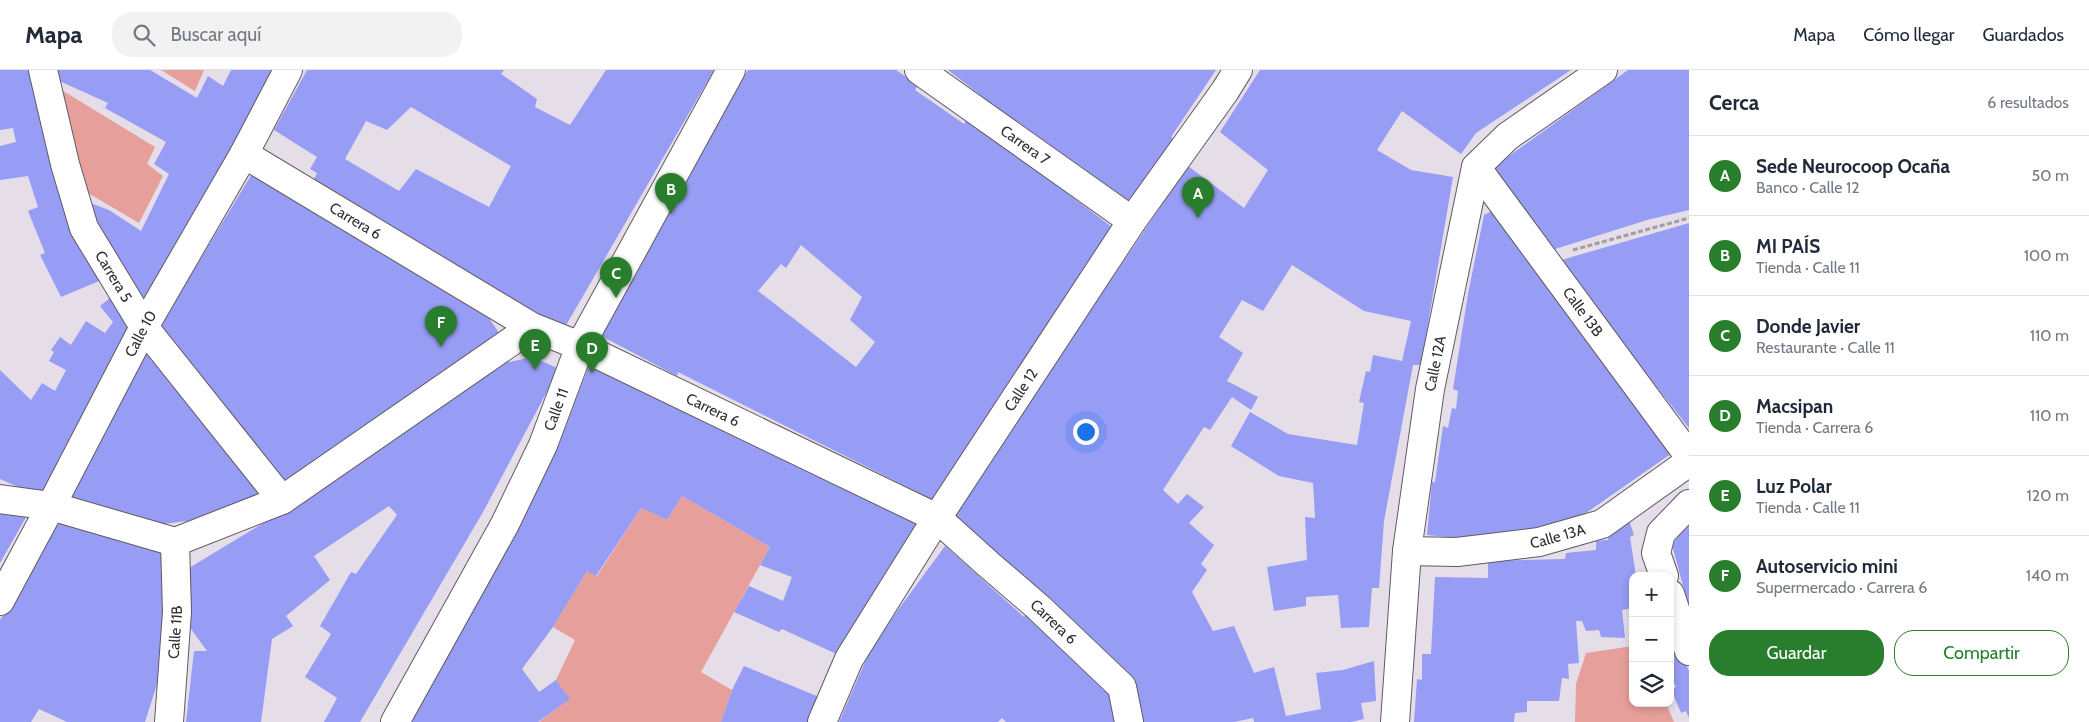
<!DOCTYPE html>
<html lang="es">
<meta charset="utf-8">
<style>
:root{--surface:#fff;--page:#f2f2f3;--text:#1f2937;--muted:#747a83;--line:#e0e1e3;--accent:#287e2c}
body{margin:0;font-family:Cabin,sans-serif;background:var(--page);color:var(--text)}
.controls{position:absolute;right:15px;bottom:15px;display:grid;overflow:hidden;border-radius:10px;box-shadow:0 2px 8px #0003}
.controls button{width:45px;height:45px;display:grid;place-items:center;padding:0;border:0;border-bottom:1px solid var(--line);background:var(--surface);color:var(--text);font:25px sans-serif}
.you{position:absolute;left:1085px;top:361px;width:18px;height:18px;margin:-12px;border:4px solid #fff;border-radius:50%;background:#1a73e8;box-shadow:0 0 0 8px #1a73e833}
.badge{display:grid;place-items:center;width:32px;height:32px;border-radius:50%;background:var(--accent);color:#fff;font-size:16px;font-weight:700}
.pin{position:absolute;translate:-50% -41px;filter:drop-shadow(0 1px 2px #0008)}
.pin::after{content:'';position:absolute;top:26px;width:18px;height:15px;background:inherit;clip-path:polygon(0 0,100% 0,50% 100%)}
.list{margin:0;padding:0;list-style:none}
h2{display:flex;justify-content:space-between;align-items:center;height:65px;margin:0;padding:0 20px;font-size:21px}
h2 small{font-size:16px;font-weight:400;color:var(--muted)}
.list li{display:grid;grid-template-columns:32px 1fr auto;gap:15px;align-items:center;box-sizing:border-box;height:80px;padding:0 20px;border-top:1px solid var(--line)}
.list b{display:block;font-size:19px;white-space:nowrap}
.list p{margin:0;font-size:16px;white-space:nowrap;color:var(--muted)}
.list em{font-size:16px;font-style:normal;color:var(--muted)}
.actions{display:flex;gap:10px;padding:15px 20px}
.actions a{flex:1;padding:11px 0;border:1px solid var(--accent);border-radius:20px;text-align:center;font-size:18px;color:var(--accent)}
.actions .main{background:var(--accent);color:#fff}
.icon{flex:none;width:28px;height:28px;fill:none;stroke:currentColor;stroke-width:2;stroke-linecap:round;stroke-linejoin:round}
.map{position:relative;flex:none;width:1689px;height:652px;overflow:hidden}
header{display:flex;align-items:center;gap:30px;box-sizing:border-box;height:70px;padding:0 25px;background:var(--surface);border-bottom:1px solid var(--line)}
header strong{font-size:24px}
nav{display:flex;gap:28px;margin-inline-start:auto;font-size:18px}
.search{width:350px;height:45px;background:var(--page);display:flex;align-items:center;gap:12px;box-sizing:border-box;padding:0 18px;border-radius:20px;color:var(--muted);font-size:19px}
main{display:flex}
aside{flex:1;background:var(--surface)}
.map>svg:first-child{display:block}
.green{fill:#e79f9b}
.building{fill:#979cf4;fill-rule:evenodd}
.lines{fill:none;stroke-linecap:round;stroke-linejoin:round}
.minor-casing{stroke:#605a63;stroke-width:30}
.path{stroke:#a29ca4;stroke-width:3;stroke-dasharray:5 2.5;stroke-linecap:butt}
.minor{stroke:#fff;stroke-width:28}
.labels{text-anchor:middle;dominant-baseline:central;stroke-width:5;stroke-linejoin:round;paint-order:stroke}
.street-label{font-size:15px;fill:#322f33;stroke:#e5dde8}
</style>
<header>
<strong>Mapa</strong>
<div class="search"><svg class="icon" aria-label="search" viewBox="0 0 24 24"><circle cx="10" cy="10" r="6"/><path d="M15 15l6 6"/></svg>Buscar aquí</div>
<nav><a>Mapa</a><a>Cómo llegar</a><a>Guardados</a></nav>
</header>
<main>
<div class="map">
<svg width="1689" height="652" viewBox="0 0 1689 652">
<rect width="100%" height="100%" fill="#e5dde8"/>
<path class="green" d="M 161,0 L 204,0 L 195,21 Z
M 60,19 L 155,77 L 147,94 L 163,106 L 139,153 L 83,120 Z
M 682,426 L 770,477 L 701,602 L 732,620 L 721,652 L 539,652 L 569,629 L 556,610 L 575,570 L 553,557 L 587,501 L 597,506 L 641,438 L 667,450 Z
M 1633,576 L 1633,633 L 1666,633 L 1674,652 L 1575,652 L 1576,614 L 1586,583 Z"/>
<path class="building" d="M 0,0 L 33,0 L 104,209 L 61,227 L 40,185 L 45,183 L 28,141 L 38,137 L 28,106 L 0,110 L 0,76 L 16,72 L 13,58 L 0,60 Z
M 54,0 L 150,0 L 197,28 L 208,6 L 223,16 L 231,0 L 272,0 L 150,237 L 123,208 L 90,151 L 88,132 L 109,140 L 141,161 L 169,104 L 154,94 L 166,72 L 105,38 L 108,33 L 55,9 Z
M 307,0 L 504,0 L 501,4 L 537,29 L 535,37 L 570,55 L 606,0 L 714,0 L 561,264 L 309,119 L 317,103 L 310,99 L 317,87 L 274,60 ZM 411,37 L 511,96 L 489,137 L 416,99 L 399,121 L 345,89 L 366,51 L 387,60 Z
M 748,0 L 896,0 L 918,15 L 915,20 L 964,54 L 967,48 L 1112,157 L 935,431 L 678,302 L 677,306 L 594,262 ZM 801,175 L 862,227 L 850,250 L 875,272 L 856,297 L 758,221 L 781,194 L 786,198 Z
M 948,0 L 1216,0 L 1171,67 L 1174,69 L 1126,138 Z
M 1260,0 L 1571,0 L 1476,63 L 1461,84 L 1402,41 L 1377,80 L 1411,100 L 1453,107 L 1421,295 L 1413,295 L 1384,451 L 1379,518 L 1372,518 L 1369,557 L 1341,558 L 1338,525 L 1306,527 L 1306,536 L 1274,541 L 1267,497 L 1307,490 L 1305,447 L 1315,448 L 1313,413 L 1279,406 L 1231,376 L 1250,342 L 1288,364 L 1357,375 L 1364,333 L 1359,332 L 1366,301 L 1370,302 L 1373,285 L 1402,291 L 1411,251 L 1364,241 L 1292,195 L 1263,241 L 1242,230 L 1219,267 L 1243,283 L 1227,311 L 1258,327 L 1251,340 L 1232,327 L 1210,360 L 1204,357 L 1163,420 L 1178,434 L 1187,424 L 1204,437 L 1189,453 L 1214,475 L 1201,494 L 1207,500 L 1192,522 L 1213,561 L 1234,556 L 1254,603 L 1274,597 L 1286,646 L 1321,639 L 1316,603 L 1343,600 L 1374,591 L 1376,631 L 1361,633 L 1364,649 L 1351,652 L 1254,652 L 1253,648 L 1234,652 L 1138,652 L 951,447 L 1188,96 L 1244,138 L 1268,100 L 1220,62 Z
M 1628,0 L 1689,0 L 1689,140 L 1647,150 L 1552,180 L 1494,97 Z
M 253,102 L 485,242 L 501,266 L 283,414 L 157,261 Z
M 1492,141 L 1675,381 L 1583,445 L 1543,462 L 1468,469 L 1427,465 L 1432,412 L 1435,412 L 1443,356 L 1448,358 L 1452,338 L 1456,339 L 1458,321 L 1453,319 L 1468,224 L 1484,145 Z
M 1689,153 L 1689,358 L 1558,191 Z
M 110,228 L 136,258 L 41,427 L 0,409 L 0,300 L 31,330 L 42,313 L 55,321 L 66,300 L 49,291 L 54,282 L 51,280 L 60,267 L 71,275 L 86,251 L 105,263 L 113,252 L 100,236 Z
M 150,272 L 267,428 L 224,446 L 164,454 L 70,427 Z
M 533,287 L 559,299 L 483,442 L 360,652 L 324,652 L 337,628 L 305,607 L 331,564 L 320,556 L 351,502 L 356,504 L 397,445 L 389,436 L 314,486 L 330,510 L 286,546 L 293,556 L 272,569 L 261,652 L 186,652 L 194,581 L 207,581 L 186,552 L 186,531 L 191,529 L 184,501 L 290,437 L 499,294 Z
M 590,293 L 927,451 L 843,587 L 782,559 L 779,562 L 734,542 L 749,516 L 783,531 L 792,507 L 760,495 L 770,477 L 682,426 L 667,450 L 641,438 L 596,506 L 587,501 L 553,557 L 522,599 L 539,622 L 556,610 L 570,629 L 538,652 L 411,652 L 477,525 L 556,382 Z
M 0,438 L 29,442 L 0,493 Z
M 57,445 L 166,485 L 158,611 L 145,652 L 67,652 L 39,639 L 31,652 L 0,652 L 0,550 Z
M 1629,450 L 1634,465 L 1630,467 L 1636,506 L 1633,506 L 1633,538 L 1622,540 L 1625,568 L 1601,567 L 1599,560 L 1586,561 L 1582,551 L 1576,551 L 1579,593 L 1568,594 L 1569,609 L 1562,608 L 1559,631 L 1527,631 L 1527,642 L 1515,643 L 1514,652 L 1414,652 L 1417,609 L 1422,610 L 1422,584 L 1431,584 L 1435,507 L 1488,508 L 1488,491 L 1565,489 L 1566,483 L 1596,480 L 1596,471 L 1608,470 L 1610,458 Z
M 1689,451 L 1689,534 L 1688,534 L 1672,475 Z
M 945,476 L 1024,547 L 1029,541 L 1108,619 L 1120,652 L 1006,652 L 1002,648 L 998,652 L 839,652 L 868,585 L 895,544 Z
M 1673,562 L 1689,601 L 1689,648 L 1686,641 L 1681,643 L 1671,619 L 1676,617 L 1670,605 L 1670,563 Z
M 744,596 L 824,629 L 816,652 L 721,652 L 732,620 Z"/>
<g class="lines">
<defs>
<g id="minor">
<path id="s1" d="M 43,0 L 65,94 L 84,158 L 144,257 L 282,430"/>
<path id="s2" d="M 919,0 L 1132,151"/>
<path id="s3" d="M 244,84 L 532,257 L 580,276 L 937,448 L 988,494 L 1038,537 L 1122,617 L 1129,652"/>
<path id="s4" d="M 1476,97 L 1689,386"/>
<path d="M 0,429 L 51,436 L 175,472 L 282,430 L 532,257"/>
<path id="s5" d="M 1407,481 L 1457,482 L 1539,472 L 1602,454 L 1689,392"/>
<path d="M 1664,506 L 1656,483 L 1661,463 L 1689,434"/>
<path d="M 1670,524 L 1689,581"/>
<path id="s6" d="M 0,531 L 51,436 L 144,257 L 244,84 L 288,0"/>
<path id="s7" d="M 169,652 L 177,542 L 175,472"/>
<path id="s8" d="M 395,652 L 505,454 L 543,375 L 580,276 L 731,0"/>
<path id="s9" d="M 822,652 L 849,589 L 937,448 L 1132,151 L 1225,21 L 1238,0"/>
<path id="s10" d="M 1395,652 L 1407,481 L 1430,319 L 1476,97 L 1508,66 L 1603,0"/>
</g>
</defs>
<use href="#minor" class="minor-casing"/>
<path class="path" d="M 1573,180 L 1689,148"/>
<use href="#minor" class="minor"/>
</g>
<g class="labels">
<g class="street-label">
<text stroke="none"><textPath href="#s2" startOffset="130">Carrera 7</textPath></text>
<text stroke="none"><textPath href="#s3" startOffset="130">Carrera 6</textPath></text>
<text stroke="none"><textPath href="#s1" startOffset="220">Carrera 5</textPath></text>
<text stroke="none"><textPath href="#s4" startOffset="180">Calle 13B</textPath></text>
<text stroke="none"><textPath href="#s6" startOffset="302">Calle 10</textPath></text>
<text stroke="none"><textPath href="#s10" startOffset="361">Calle 12A</textPath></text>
<text stroke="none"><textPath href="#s9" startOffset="388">Calle 12</textPath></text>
<text stroke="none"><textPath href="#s8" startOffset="352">Calle 11</textPath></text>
<text stroke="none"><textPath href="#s3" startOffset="535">Carrera 6</textPath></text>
<text stroke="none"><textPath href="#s5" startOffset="152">Calle 13A</textPath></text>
<text stroke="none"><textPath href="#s3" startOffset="940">Carrera 6</textPath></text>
<text stroke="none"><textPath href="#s7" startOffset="90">Calle 11B</textPath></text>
</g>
</g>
</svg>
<div class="controls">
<button>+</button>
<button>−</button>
<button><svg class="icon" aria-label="layers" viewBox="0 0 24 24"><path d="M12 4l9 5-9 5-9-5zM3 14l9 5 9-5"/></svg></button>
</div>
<div class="you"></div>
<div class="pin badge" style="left:1198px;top:148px">A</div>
<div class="pin badge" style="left:671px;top:144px">B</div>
<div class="pin badge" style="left:616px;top:228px">C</div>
<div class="pin badge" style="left:592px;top:303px">D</div>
<div class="pin badge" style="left:535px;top:300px">E</div>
<div class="pin badge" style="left:441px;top:277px">F</div>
</div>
<aside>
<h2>Cerca<small>6 resultados</small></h2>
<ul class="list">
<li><span class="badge">A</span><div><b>Sede Neurocoop Ocaña</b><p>Banco · Calle 12</p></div><em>50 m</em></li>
<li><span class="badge">B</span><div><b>MI PAÍS</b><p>Tienda · Calle 11</p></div><em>100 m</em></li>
<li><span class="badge">C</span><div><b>Donde Javier</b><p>Restaurante · Calle 11</p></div><em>110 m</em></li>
<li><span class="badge">D</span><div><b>Macsipan</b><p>Tienda · Carrera 6</p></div><em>110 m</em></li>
<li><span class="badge">E</span><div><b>Luz Polar</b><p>Tienda · Calle 11</p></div><em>120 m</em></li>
<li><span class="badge">F</span><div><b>Autoservicio mini</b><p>Supermercado · Carrera 6</p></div><em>140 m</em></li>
</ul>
<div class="actions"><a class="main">Guardar</a><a>Compartir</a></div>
</aside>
</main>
